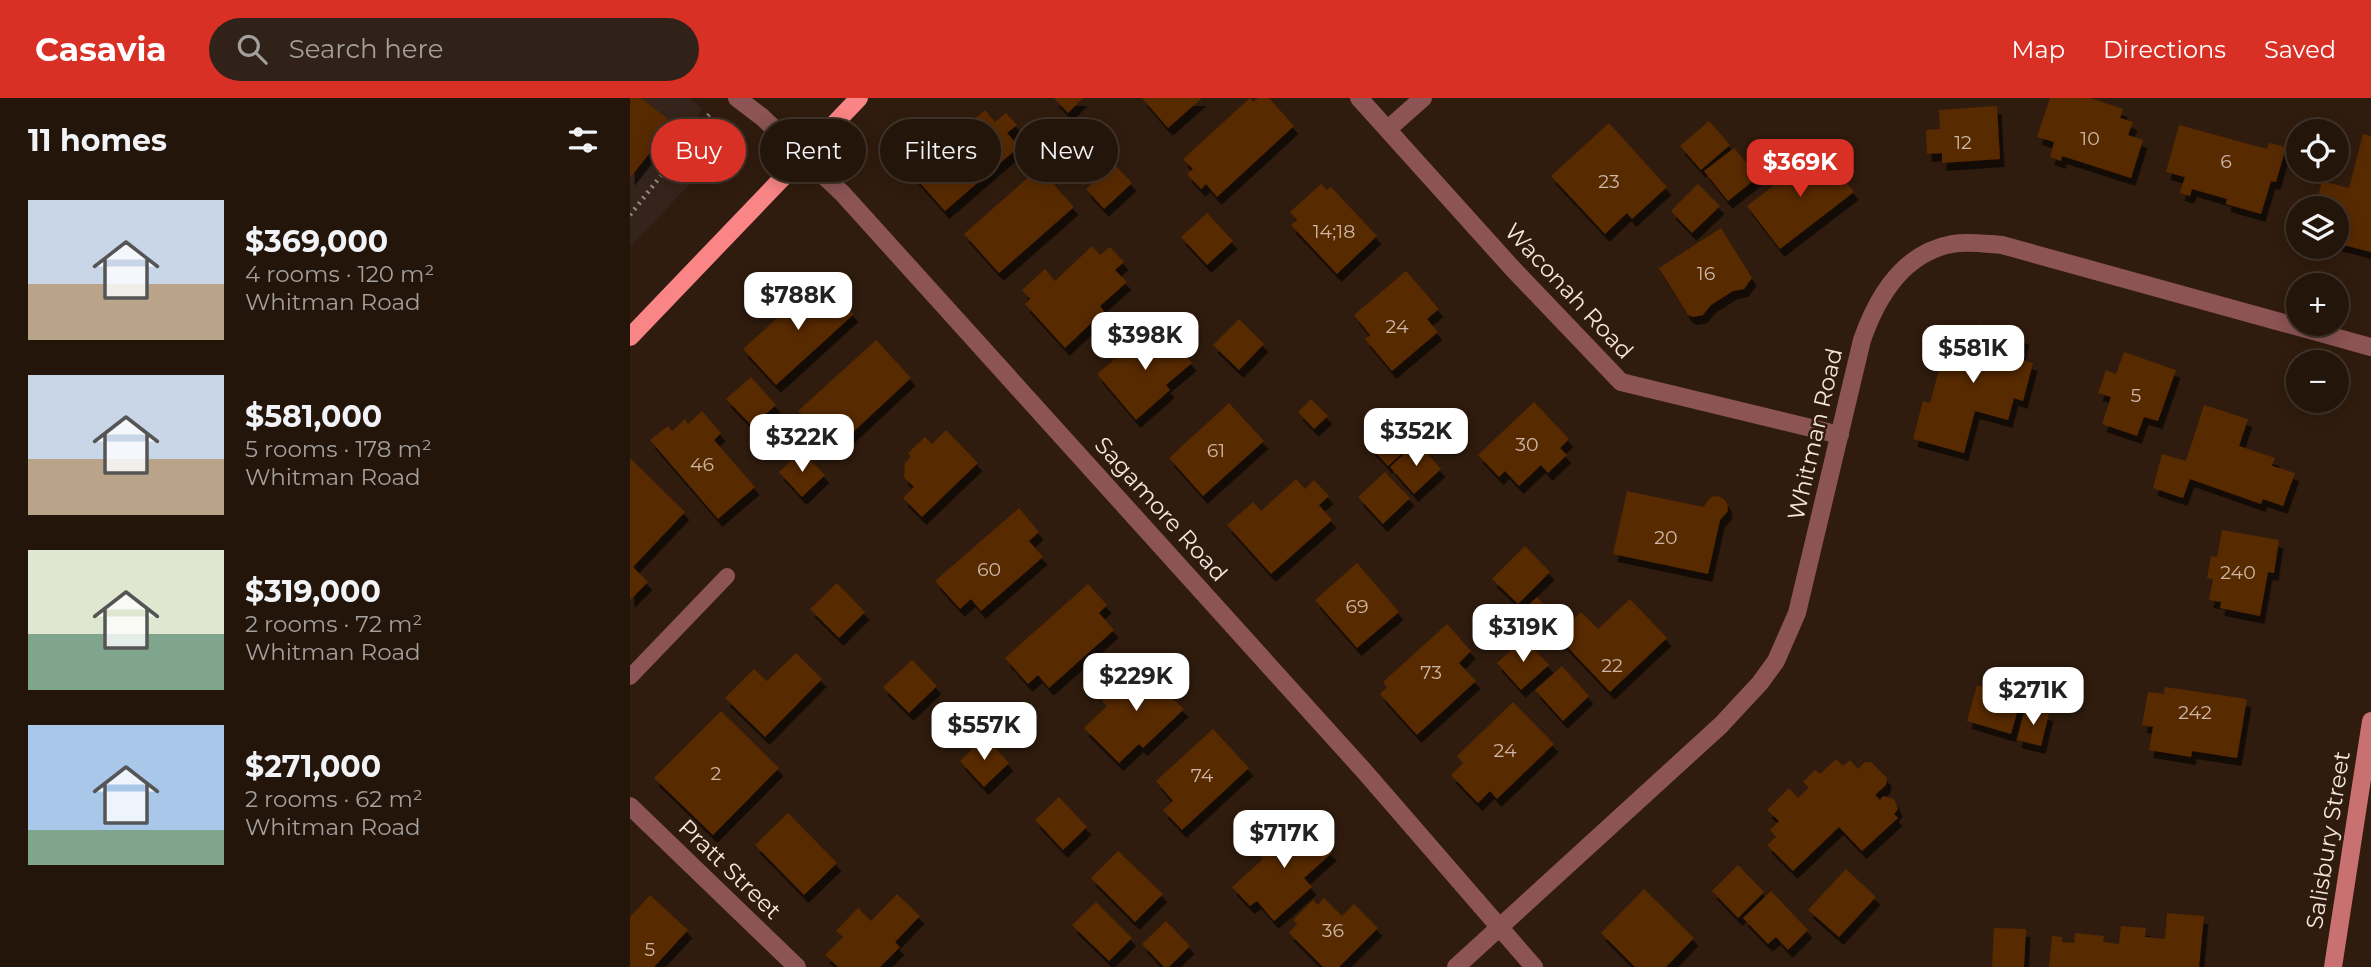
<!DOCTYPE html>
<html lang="en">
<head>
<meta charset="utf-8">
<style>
  :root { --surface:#24150a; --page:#302218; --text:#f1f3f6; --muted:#a39f9c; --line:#41342b; --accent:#d93025 }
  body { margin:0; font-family:Montserrat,sans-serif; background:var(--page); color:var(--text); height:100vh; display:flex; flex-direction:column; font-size:26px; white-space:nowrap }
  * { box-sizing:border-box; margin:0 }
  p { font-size:23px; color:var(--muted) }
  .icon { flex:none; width:38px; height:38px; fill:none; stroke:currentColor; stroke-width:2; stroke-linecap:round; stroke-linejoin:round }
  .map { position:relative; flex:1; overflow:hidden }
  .drawer { display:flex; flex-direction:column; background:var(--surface); width:630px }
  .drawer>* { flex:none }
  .banner { position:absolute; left:21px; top:21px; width:665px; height:63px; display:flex; gap:14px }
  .buttons { position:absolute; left:1656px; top:21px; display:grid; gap:14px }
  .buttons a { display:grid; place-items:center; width:63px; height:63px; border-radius:50%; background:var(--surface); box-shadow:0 4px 18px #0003,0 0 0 2px var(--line); font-size:35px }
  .price { position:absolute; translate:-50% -60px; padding:0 16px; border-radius:14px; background:#fff; color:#222; font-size:23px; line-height:46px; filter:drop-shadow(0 2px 4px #0008) }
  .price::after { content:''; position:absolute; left:50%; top:42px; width:21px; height:16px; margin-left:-10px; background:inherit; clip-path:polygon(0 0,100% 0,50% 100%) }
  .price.selected { background:var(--accent); color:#fff }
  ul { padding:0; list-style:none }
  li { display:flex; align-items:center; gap:21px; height:175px; padding:0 28px }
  li span { display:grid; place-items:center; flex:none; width:196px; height:140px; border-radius:0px; color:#555 }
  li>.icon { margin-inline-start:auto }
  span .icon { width:84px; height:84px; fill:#fffc; stroke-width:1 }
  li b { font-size:30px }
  h2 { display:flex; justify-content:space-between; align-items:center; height:84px; padding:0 28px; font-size:30px }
  .pill { padding:0 24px; border-radius:32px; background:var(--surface); box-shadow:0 4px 18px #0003,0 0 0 2px var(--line); font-size:24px; line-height:63px }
  .pill.selected { background:var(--accent); color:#fff }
  header { display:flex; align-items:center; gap:42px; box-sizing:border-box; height:98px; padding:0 35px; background:var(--accent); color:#fff }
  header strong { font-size:33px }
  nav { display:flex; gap:38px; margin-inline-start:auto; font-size:24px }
  .search { width:490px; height:63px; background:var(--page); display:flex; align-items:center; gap:18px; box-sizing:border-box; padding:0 24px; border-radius:38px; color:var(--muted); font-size:26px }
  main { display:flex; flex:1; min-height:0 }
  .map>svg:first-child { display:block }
  .commercial { fill:#35241b }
  .building { fill:#582900; filter:url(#shadow) }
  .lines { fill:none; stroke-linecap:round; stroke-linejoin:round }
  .path { stroke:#98877c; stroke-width:4.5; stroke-dasharray:2 5; stroke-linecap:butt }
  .lane { stroke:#8c5454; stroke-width:16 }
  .street { stroke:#8c5454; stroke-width:18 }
  .secondary { stroke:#c97071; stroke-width:18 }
  .primary { stroke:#f98586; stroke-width:18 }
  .labels { text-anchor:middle; stroke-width:5; stroke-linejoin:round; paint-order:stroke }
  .number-label { font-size:19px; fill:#cdb6a6 }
  .street-label { font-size:23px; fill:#f4e5dd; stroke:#301c0e }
</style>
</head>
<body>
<header>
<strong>Casavia</strong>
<div class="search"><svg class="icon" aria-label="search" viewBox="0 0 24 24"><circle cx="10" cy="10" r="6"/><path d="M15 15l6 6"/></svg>Search here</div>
<nav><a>Map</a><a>Directions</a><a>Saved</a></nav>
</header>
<main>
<section class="drawer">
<h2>11 homes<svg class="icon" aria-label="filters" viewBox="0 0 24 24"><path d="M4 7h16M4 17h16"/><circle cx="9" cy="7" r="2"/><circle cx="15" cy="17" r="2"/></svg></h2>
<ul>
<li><span style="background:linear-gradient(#c9d6e8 60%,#b9a48a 0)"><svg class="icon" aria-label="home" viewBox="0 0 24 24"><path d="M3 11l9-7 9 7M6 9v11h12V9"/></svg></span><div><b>$369,000</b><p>4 rooms · 120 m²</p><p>Whitman Road</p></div></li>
<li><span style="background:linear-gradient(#c9d6e8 60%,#b9a48a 0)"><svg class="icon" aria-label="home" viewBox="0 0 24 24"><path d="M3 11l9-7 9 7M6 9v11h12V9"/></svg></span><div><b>$581,000</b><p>5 rooms · 178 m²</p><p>Whitman Road</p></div></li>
<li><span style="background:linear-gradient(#dfe7d0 60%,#7fa58c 0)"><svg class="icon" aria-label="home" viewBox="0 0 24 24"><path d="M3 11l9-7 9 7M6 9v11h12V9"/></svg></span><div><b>$319,000</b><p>2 rooms · 72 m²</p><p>Whitman Road</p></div></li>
<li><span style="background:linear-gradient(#a9c7e8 75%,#7fa58c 0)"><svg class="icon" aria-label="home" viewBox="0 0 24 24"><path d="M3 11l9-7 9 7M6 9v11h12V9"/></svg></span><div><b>$271,000</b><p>2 rooms · 62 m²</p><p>Whitman Road</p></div></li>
</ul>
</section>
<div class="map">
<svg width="1741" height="869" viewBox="0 0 1741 869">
  <defs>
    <filter id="shadow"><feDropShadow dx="4.5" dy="8" stdDeviation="0" flood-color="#0009"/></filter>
  </defs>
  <rect width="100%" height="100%" fill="#301c0e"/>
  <path class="commercial" d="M0,0h59l14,11 -20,24 5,15 20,17 -78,82z"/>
  <path class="building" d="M0,0h11l32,25 -43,55z
    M424,0h29l-15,15z
    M512,0h60l-34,30z
    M620,0l3,4 5,-4h11l25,28 -77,71 -11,-13 -5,5 -14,-15 6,-5 -10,-10z
    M1420,0h40l33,11 -3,9 13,4 -5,13 15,5 -12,38 -69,-22 -1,5 -11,-4 4,-15 -17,-5z
    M1367,8l3,53 -58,4v-10l-15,1 -1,-24 14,-1 -1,-19z
    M355,12l10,12 11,-9 11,12 -10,8 12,14 -74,64 -33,-37 18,-16 -4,-4 18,-15 3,4z
    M1079,23l21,24 -29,25 -21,-24z
    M979,25l58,64 -35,32 -5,-6 -22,21 -54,-58z
    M1549,27l88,24 2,-6 17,4 -10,35 -5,-1 -10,33 -35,-10 1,-5 -35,-10 -2,7 -10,-3 5,-16 -19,-5z
    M1733,36l8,2v116l-35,-9v-9l7,-27 -26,-7 5,-19 27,7z
    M1104,50l24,29 -30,24 -24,-30z
    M1191,51l33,43 -74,57 -33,-43z
    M484,66l18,19 -28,26 -18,-20z
    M409,70l35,39 -75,66 -35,-39z
    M691,86l6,6 4,-3 46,49 -40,38 -46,-49 6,-5 -7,-8z
    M1068,86l22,22 -28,27 -21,-22z
    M577,115l26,28 -26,24 -26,-28z
    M1091,130l31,50 -8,11 -11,2 -22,14 -8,10 -10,2 -5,-2 -29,-47z
    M462,148l8,9 10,-8 14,15 -9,8 12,12 -27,24 4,5 -39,37 -40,-44 5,-5 -8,-9 23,-21 10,12z
    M776,173l33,38 -12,10 11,13 -46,39 -27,-32 5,-4 -16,-20z
    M191,180l33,36 -78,71 -33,-36z
    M609,221l25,25 -25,26 -26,-25z
    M1349,226l46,13 -6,22 14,4 -10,38 -9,-3 -6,22 -33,-9 -11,42 -51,-14 10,-38 7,2 16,-59 8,2 6,-20 17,4z
    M531,229l31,36 -26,22 4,5 -34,30 -39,-46 37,-31 3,4z
    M246,242l35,38 -77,72 -36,-39z
    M1494,254l52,18 -18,51 -14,-4 -7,19 -35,-12 9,-27 -13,-4 8,-23 10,4z
    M121,279l25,28 -24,21 -26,-27z
    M681,301l17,17 -14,13 -16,-17z
    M904,304l35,37 -9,9 7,7 -19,18 -7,-8 -22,21 -14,-15 -6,6 -21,-22z
    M599,305l35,38 -61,55 -34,-38z
    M1574,307l44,14 -9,27 36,12 -3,8 23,7 -12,33 -20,-7 -2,5 -71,-25 -7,19 -30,-10 9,-34 24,7z
    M72,313l19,22 -7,7 41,47 -37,32 -68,-79 18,-14 4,5 13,-12 3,5z
    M763,314l25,27 -30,27 -25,-27z
    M316,332l32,33 -56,54 -19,-19 11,-11 -10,-10 1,-14 6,-7 -3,-3 17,-16 7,7z
    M787,344l24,27 -27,25 -24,-27z
    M171,353l24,24 -23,22 -23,-25z
    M0,360l55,54 -52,55 15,15 -18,18z
    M755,374l25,26 -27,26 -25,-27z
    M666,381l9,10 9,-9 15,16 -10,9 13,15 -61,54 -44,-49 26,-23 8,9z
    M997,393l76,16 8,-10 7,-1 6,3 3,4 1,8 -8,9 -12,54 -95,-20z
    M389,410l20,24 -10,9 14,16 -62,54 -10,-12 -11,10 -25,-28z
    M1592,432l57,10 -5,33 -6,-1 -8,44 -40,-8 1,-6 -12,-2 4,-21 -6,-1 4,-22 6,1z
    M895,448l25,26 -32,32 -26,-25z
    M727,465l42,49 -42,36 -42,-48z
    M207,485l28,29 -26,26 -29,-29z
    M458,486l19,21 -8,8 15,17 -65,58 -11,-13 -10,9 -23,-26z
    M907,499l23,26 -18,16 -23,-25z
    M1000,501l37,39 -57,54 -53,-56 24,-24 17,17z
    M817,526l24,27 -12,12 17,18 -59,54 -37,-41 7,-7 -4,-5z
    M894,540l25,27 -28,25 -24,-27z
    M166,555l26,26 -57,58 -40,-39 29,-29 13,12z
    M282,562l25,26 -28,27 -26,-26z
    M525,563l24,24 -10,10 15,14 -41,39 -4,-4 -20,19 -35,-35 23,-22 -5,-5 17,-17 7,6z
    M932,568l27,30 -26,25 -28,-31z
    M1347,587l44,13 -10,36 -44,-13z
    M1535,589l82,12 -10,59 -45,-7 -1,6 -42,-7 4,-23 -11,-2 6,-33 16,2z
    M883,604l41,42 -57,55 -7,-8 -12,12 -27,-28 12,-12 -6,-7z
    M1395,610l24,5 -8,33 -24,-6z
    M91,613l58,57 -66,67 -59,-57z
    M583,631l36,39 -67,62 -19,-20 10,-9 -17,-20z
    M355,639l24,26 -25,24 -24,-26z
    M1206,661l7,7 7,-6 8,9 7,-7h6l16,16 -1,7 -11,10 5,5 3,-4 11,3 4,10 -4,5 4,4 -36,33 -23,-24 -46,44 -26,-26 9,-8 -6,-7 9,-9 -12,-11 22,-22 9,10 11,-11 -6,-5 12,-12 5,4z
    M429,699l28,30 -24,23 -28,-30z
    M158,715l49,50 -33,32 -49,-50z
    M669,718l33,37 -28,25 8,9 -38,34 -17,-20 -7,5 -18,-19 31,-28 -5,-5z
    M488,753l45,43 -28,28 -44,-44z
    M1108,767l26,27 -26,26 -26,-27z
    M1216,771l30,28 -37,40 -31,-27z
    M1014,791l50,49 -28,29h-31l-34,-34z
    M1141,793l37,39 -20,20 -12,-13 -8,7 -25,-26z
    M267,796l23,22 -25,26 5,5 -20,20h-42l-13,-12 18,-18 -7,-6 22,-23 13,13z
    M20,797l38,35 -34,37h-24v-50z
    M694,800l18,18 12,-12 24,24 -39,39h-16l-34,-34 8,-9 -4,-4 20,-20 5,5z
    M466,804l36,36 -23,23 -37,-36z
    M1537,815l37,3 -5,51h-150l3,-31 10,1v5l12,1 1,-10 29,3 -1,6 16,2 2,-18 25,2 -1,9 20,2z
    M536,823l24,25 -21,21h-5l-22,-23z
    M1364,830l32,1 -2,38h-32z"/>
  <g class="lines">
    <path class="path" d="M57,44l28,23
      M0,117l81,-103"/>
    <path class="lane" d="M0,579l97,-101"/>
    <path class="street" d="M107,0l25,19 81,77 522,578 169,195
      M729,0l154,171 108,113 219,53
      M758,31l35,-31
      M0,708l167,161
      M826,869l265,-242 39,-42 16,-22 21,-48 65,-273c15,-43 41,-87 90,-96 16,-3 34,0 50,1l369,102"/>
    <path class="secondary" d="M1703,869l38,-246"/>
    <path class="primary" d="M0,239l229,-239"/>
  </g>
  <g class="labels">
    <g class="number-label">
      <text x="1460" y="47">10</text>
      <text x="1333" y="51">12</text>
      <text x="1596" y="70">6</text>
      <text x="979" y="90">23</text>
      <text x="704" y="140">14;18</text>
      <text x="1076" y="182">16</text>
      <text x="767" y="235">24</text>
      <text x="1506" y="304">5</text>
      <text x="897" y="353">30</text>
      <text x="586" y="359">61</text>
      <text x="72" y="373">46</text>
      <text x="1036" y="446">20</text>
      <text x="359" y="478">60</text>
      <text x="1608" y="481">240</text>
      <text x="727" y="515">69</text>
      <text x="982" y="574">22</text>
      <text x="801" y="581">73</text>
      <text x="1565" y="621">242</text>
      <text x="875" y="659">24</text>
      <text x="86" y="682">2</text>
      <text x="572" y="684">74</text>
      <text x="703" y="839">36</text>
      <text x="20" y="858">5</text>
    </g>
    <g class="street-label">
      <text transform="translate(939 193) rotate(47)" y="8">Waconah Road</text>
      <text transform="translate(1185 336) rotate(-77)" y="8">Whitman Road</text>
      <text transform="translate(531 411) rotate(48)" y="8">Sagamore Road</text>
      <text transform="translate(1698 742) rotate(-81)" y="8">Salisbury Street</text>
      <text transform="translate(100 771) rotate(44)" y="8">Pratt Street</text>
    </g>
  </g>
</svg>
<div class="buttons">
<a><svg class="icon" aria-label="locate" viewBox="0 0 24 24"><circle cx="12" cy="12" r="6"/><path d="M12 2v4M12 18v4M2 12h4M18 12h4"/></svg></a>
<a><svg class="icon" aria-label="layers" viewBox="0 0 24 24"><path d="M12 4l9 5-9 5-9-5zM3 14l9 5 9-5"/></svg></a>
<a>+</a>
<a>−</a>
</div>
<b class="price selected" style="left:1170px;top:101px">$369K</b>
<b class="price" style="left:168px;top:234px">$788K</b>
<b class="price" style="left:515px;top:274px">$398K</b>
<b class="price" style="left:1343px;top:287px">$581K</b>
<b class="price" style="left:786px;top:370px">$352K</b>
<b class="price" style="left:172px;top:376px">$322K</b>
<b class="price" style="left:893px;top:566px">$319K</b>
<b class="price" style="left:506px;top:615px">$229K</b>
<b class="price" style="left:1403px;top:629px">$271K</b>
<b class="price" style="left:354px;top:664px">$557K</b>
<b class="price" style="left:654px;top:772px">$717K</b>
<div class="banner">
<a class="pill selected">Buy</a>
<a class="pill">Rent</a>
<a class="pill">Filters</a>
<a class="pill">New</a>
</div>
</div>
</main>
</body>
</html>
